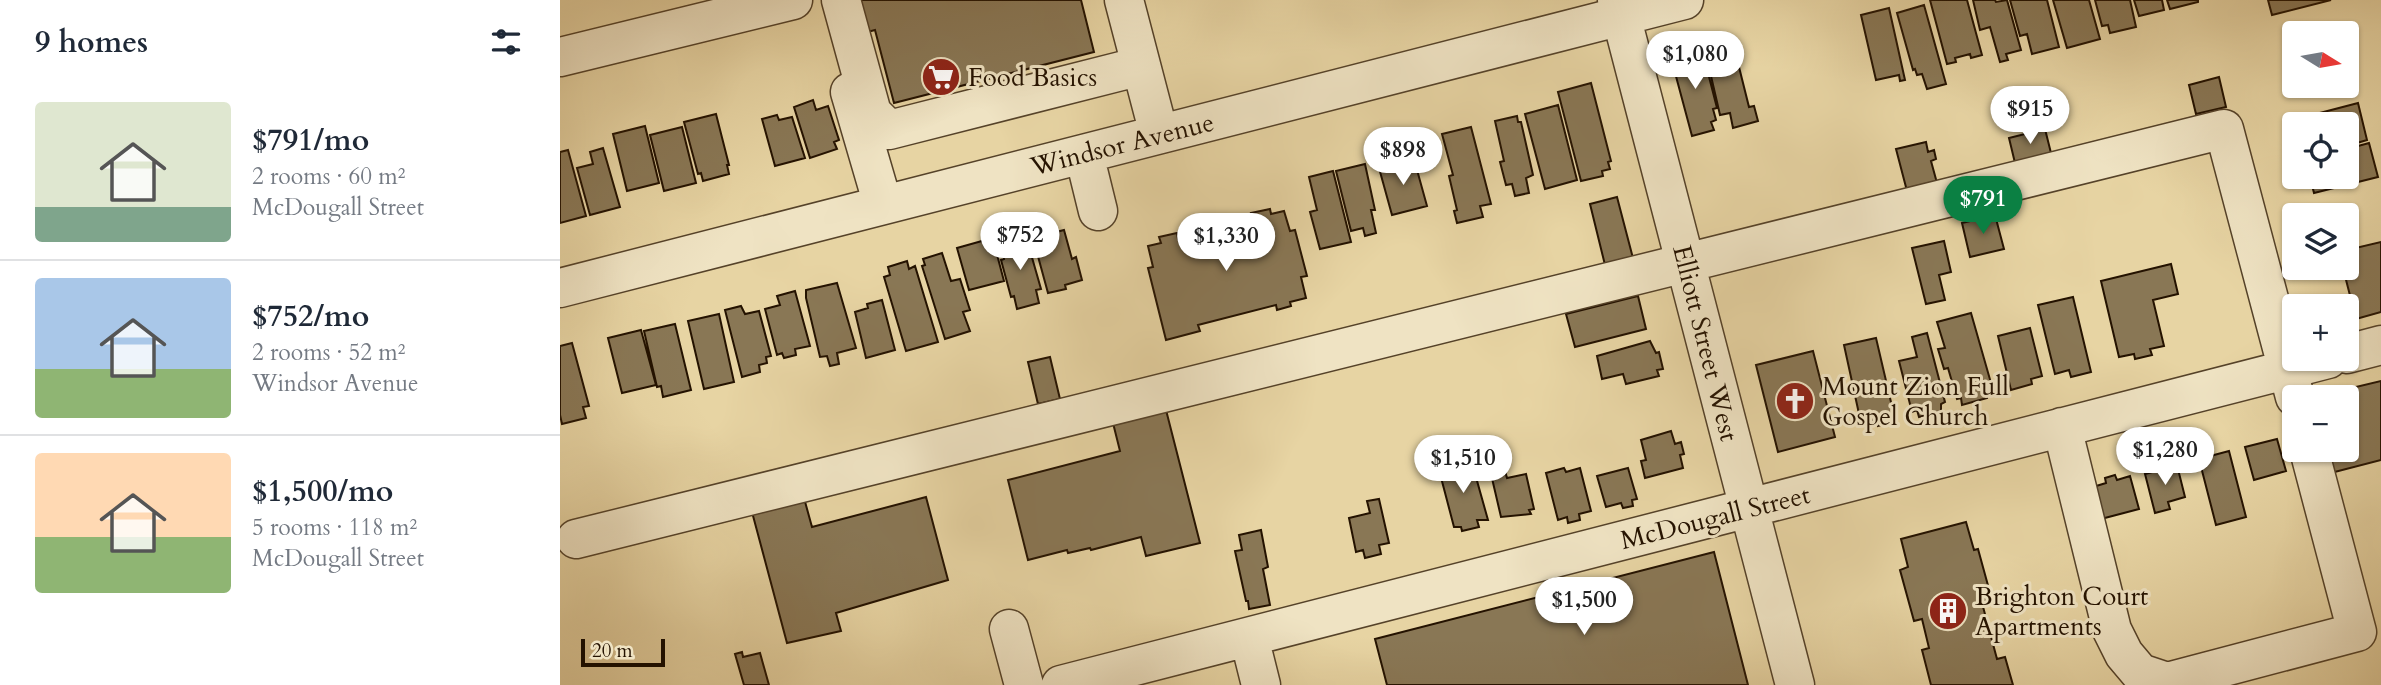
<!DOCTYPE html>
<html lang="en">
<head>
<meta charset="utf-8">
<style>
  :root { --surface:#fff; --page:#f6f6f7; --text:#1f2937; --muted:#747a83; --line:#e0e1e3; --accent:#0b8043 }
  body { margin:0; font-family:Cardo,serif; background:var(--page); color:var(--text); height:100vh; display:flex; flex-direction:column; font-size:26px; white-space:nowrap }
  * { box-sizing:border-box; margin:0 }
  p { font-size:23px; color:var(--muted) }
  .icon { flex:none; width:38px; height:38px; fill:none; stroke:currentColor; stroke-width:2; stroke-linecap:round; stroke-linejoin:round }
  .map { position:relative; flex:1; overflow:hidden }
  .sheet { display:flex; flex-direction:column; background:var(--surface); width:560px }
  .sheet>* { flex:none }
  .needle { width:46px; rotate:101deg }
  .fabs { position:absolute; left:1722px; top:21px; display:grid; gap:14px }
  .fabs a { display:grid; place-items:center; width:77px; height:77px; border-radius:7px; background:var(--surface); box-shadow:0 2px 5px #0004; font-size:35px }
  .scale { position:absolute; left:21px; bottom:18px; width:84px; box-sizing:border-box; padding-left:7px; border:4px solid #241200; border-top:0; font-size:19px; line-height:24px; white-space:nowrap; color:#241200; -webkit-text-stroke:5px #efe3c3; paint-order:stroke }
  .price { position:absolute; translate:-50% -60px; padding:0 16px; border-radius:24px; background:#fff; color:#222; font-size:23px; line-height:46px; filter:drop-shadow(0 2px 4px #0008) }
  .price::after { content:''; position:absolute; left:50%; top:42px; width:21px; height:16px; margin-left:-10px; background:inherit; clip-path:polygon(0 0,100% 0,50% 100%) }
  .price.on { background:var(--accent); color:#fff }
  ul { padding:0; list-style:none }
  li { display:flex; align-items:center; gap:21px; height:175px; padding:0 35px }
  li+li { border-top:2px solid var(--line) }
  li span { display:grid; place-items:center; flex:none; width:196px; height:140px; border-radius:7px; color:#555 }
  li>.icon { margin-inline-start:auto }
  span .icon { width:84px; height:84px; fill:#fffc; stroke-width:1 }
  li b { font-size:30px }
  h2 { display:flex; justify-content:space-between; align-items:center; height:84px; padding:0 35px; font-size:30px }
  main { display:flex; flex:1; min-height:0 }
  .map>svg:first-child { display:block }
  .building { fill:#897755; stroke:#241200; stroke-width:2 }
  .lines { fill:none; stroke-linecap:round; stroke-linejoin:round }
  .minor-casing { stroke:#554229; stroke-width:41 }
  .minor { stroke:#efe3c3; stroke-width:38 }
  .labels { text-anchor:middle; stroke-width:6; stroke-linejoin:round; paint-order:stroke }
  .poi-label { font-size:26px; fill:#241200; stroke:#efe3c3; text-anchor:start }
  .street-label { font-size:26px; fill:#241200; stroke:#efe3c3 }
</style>
</head>
<body>
<main>
<section class="sheet">
<h2>9 homes<svg class="icon" aria-label="filters" viewBox="0 0 24 24"><path d="M4 7h16M4 17h16"/><circle cx="9" cy="7" r="2"/><circle cx="15" cy="17" r="2"/></svg></h2>
<ul>
<li><span style="background:linear-gradient(#dfe7d0 75%,#7fa58c 0)"><svg class="icon" aria-label="home" viewBox="0 0 24 24"><path d="M3 11l9-7 9 7M6 9v11h12V9"/></svg></span><div><b>$791/mo</b><p>2 rooms · 60 m²</p><p>McDougall Street</p></div></li>
<li><span style="background:linear-gradient(#a9c7e8 65%,#8fb573 0)"><svg class="icon" aria-label="home" viewBox="0 0 24 24"><path d="M3 11l9-7 9 7M6 9v11h12V9"/></svg></span><div><b>$752/mo</b><p>2 rooms · 52 m²</p><p>Windsor Avenue</p></div></li>
<li><span style="background:linear-gradient(#ffd9b3 60%,#8fb573 0)"><svg class="icon" aria-label="home" viewBox="0 0 24 24"><path d="M3 11l9-7 9 7M6 9v11h12V9"/></svg></span><div><b>$1,500/mo</b><p>5 rooms · 118 m²</p><p>McDougall Street</p></div></li>
</ul>
</section>
<div class="map">
<svg width="1821" height="685" viewBox="0 0 1821 685">
  <rect width="100%" height="100%" fill="#e7d4a3"/>
  <filter id="stains"><feTurbulence type="fractalNoise" baseFrequency=".00286" numOctaves="4"/><feColorMatrix values="0 0 0 0 .2 0 0 0 0 .09 0 0 0 0 .02 0 0 0 .5 -.17"/></filter>
  <radialGradient id="worn" r=".72"><stop offset=".6" stop-color="#630" stop-opacity="0"/><stop offset="1" stop-color="#630" stop-opacity=".3"/></radialGradient>
  <path class="building" d="M302,0h219l13,52 -200,51 -19,-73 -19,5 -1,-33z
    M1370,0h37l15,55 -11,3 -1,-4 -15,4 1,4 -9,2z
    M1413,0h22l1,2 11,-2 14,50 -15,4 2,6 -8,2 -10,-35 -10,3z
    M1450,0h37l12,47 -27,7 -5,-20 -7,2z
    M1493,0h36l11,39 -33,9z
    M1535,0h35l6,27 -26,6 -2,-8 -6,1z
    M1574,0h28l2,10 -25,6z
    M1607,0h31v2l-28,7z
    M1708,0h63l-59,15z
    M1364,5l22,79 -19,5 -5,-15 -5,1 -2,-6 -2,1 -16,-57z
    M1329,8l16,72 -5,1 -1,-6 -23,5 -15,-65z
    M1136,47l6,24 5,-2 10,39 -4,1 3,11 -5,2 3,8 -22,6 -22,-82z
    M1176,55l13,52 5,-1 4,15 -25,7 -3,-15 -10,2 -9,-39 3,-1 -4,-14z
    M1734,57l2,29 -5,1 -6,-29z
    M1659,77l7,30 -30,7 -7,-29z
    M1031,83l20,78 -3,1 2,7 -8,2 1,5 -22,5 -23,-89z
    M1751,86h33l-31,6z
    M253,100l3,10 12,-4 11,34 -5,2 3,7 -27,9 -16,-51z
    M1798,103l9,37 -20,6v-22h-49l15,-4 -1,-5z
    M998,105l19,75 -32,9 -20,-75z
    M156,114l13,51h-2l2,9 -26,7 -2,-8 -3,1 -14,-52z
    M217,115l2,5 13,-3 13,41 -30,8 -13,-47z
    M957,116l1,6h3l12,53 -7,3 3,15 -14,3 -3,-12 -6,1 -6,-23 4,-1 -9,-40z
    M85,126l14,57 -32,8 -14,-57z
    M122,127l14,56 -32,8 -14,-56z
    M911,127l20,77 -11,2 3,11 -26,6 -3,-12 3,-1 -8,-34 4,-1 -11,-41z
    M1485,129l6,24 -36,10 -6,-25z
    M1366,142l2,10 6,-2 2,9 -5,2 6,22 -30,8 -11,-42z
    M1809,143l9,34 -64,16 -4,-16h37v-28z
    M43,148l17,59 -30,8 -13,-47 16,-4 -3,-12z
    M8,150l18,66 -26,7v-71z
    M854,159l13,47 -35,9 -13,-47z
    M805,164l10,46h-4l5,23 -11,3 -2,-8 -12,3 -15,-60z
    M773,171l18,71 -31,7 -10,-37 7,-2 -8,-33z
    M1057,197l17,65 -29,3 -15,-61z
    M710,209l1,5 13,-3 6,20 5,-1 12,46 -6,1 5,21 -16,4 1,4 -14,4 -1,-5 -78,20 2,6 -34,9 -18,-72 5,-1 -5,-21 13,-3 -2,-6 18,-4 1,6 75,-20 -2,-6z
    M1435,215l9,34 -34,8 -8,-34z
    M504,230l8,29 4,-2 6,23 -17,5 1,4 -18,4 -15,-55z
    M460,235l5,20 6,-1 10,35 -5,1 3,13 -22,6 -3,-13 -3,1 -10,-37 3,-1 -5,-19z
    M429,239l2,10 4,-2 9,34 -35,9 -12,-42z
    M1384,241l7,31 -12,3 6,25 -19,4 -14,-56z
    M1821,242v70l-25,7 -13,-51h4v-18z
    M382,253l9,28 9,-2 10,31 -7,2 7,19 -25,8 -23,-73 3,-1 -2,-6z
    M347,261l2,8 6,-3 23,76 -32,9 -22,-74 6,-2 -2,-8z
    M1611,264l7,30 -25,6 11,46 -14,3 2,6 -17,4 -1,-5 -15,3 -18,-76z
    M277,283l19,65 -19,5 2,11 -9,2 -3,-10 -7,1 -14,-59v-8z
    M235,291l15,55 -15,3 1,6 -12,3 -2,-5 -5,2 -12,-46 15,-4 -3,-9z
    M1078,296l8,33 -71,18 -9,-33z
    M1513,297l18,75 -20,5 -2,-7 -14,4 -17,-69z
    M322,300l13,50 -29,8 -11,-46 13,-4 -1,-4z
    M181,306l4,8 14,-3 12,45 -5,1 1,6 -8,2 1,7 -18,5 -17,-67z
    M1411,313l22,77 -7,2 1,6 -25,7 -1,-7 -4,1 -9,-31 -4,1 -6,-20 7,-1 -8,-26z
    M159,314l15,68 -30,7 -16,-68z
    M115,324l16,66 -28,7 -2,-11 -4,1 -13,-56z
    M1470,328l12,48 -11,3 1,5 -21,6 -13,-54z
    M81,330l15,55 -34,8 -14,-55z
    M1367,333l18,69 -4,2v7l-22,6 -2,-7 -5,2 -13,-51 18,-4 -5,-20z
    M1316,338l18,77 -6,1 1,7 -11,3 -1,-7 -16,4 -17,-78z
    M1090,341l6,12 3,-1 4,17 -6,1 2,6 -33,8 -3,-10 -21,5 -5,-23z
    M12,343l17,63 -6,1 3,11 -24,6 -2,-9v-69z
    M1253,351l22,86 -57,15 -22,-87z
    M490,357l10,42 -22,5 -10,-42z
    M1821,381v79l-58,15 -6,-25h30v-53h-33z
    M606,410l34,133 -54,13 -5,-19 -50,13 -1,-2 -22,5 -1,-3 -39,10 -20,-80 112,-29 -7,-28z
    M1111,431l4,13 6,-2 3,12 -4,1 3,13 -38,10 -4,-17 5,-1 -5,-20z
    M1717,439l9,32 -32,9 -9,-33z
    M1669,451l17,66 -30,8 -17,-66z
    M896,461l1,5 15,-3 16,57h-11l2,7 -17,4 -1,-4h-7l-16,-61z
    M1611,462l1,5 5,-2 8,32 -17,5 2,7 -15,4 -10,-39 15,-4 -1,-5z
    M1004,468l2,4 14,-4 11,43 -12,3 1,6 -12,3 -1,-6 -9,3 -12,-47z
    M1068,468l9,31 -5,1 1,6 -10,2 -2,-5 -15,4 -9,-31z
    M945,471l2,7 19,-4 8,35 -5,1 2,4 -30,3 -10,-43z
    M1555,475l2,5 13,-4 9,33 -38,10 -8,-32 13,-4 -1,-5z
    M366,497l22,83 -112,33 5,18 -54,12 -35,-131 52,-14 8,29z
    M819,499l10,44 -10,2 2,9 -16,4 -2,-8 -7,2 -7,-34 21,-5 -3,-12z
    M1406,522l8,28 4,-1 14,51 -10,3 15,56 8,-2 8,28h-82l-9,-35 7,-2 -7,-29 -8,2 -14,-51 8,-3 -7,-28z
    M701,530l7,37 -5,2 7,36 -21,4 -1,-8h-2l-11,-50 7,-1 -3,-15z
    M1154,552l34,133h-361l-12,-46z
    M182,652l1,5 17,-4 9,32h-25l-9,-31z"/>
  <g class="lines">
    <g class="minor-casing">
      <path id="minor" d="M281,0l31,113 17,17 252,-64
        M564,0l35,134
        M1057,0l178,685
        M0,57l233,-57
        M290,92l33,113
        M524,154l14,57
        M0,288l1124,-288
        M1787,354l34,-9
        M1502,427l50,203 12,24 16,19 27,9 190,-50 -48,-182
        M16,539l1648,-410 71,268
        M449,629l15,56
        M689,637l12,48
        M501,685l1267,-326"/>
    </g>
    <use href="#minor" class="minor"/>
  </g>
  <defs>
    <g id="supermarket-disc" transform="scale(2.0125)"><circle r="9.5" fill="#8f2418" stroke="#efe3c3"/><path d="M-6-5.5h2.5l.6 2H6L4.5 2H-2.5L-4.4-4H-6ZM-1.5 3.2a1.3 1.3 0 1 0 .1 0ZM3 3.2a1.3 1.3 0 1 0 .1 0Z" fill="#fff"/></g>
    <g id="church-disc" transform="scale(2.0125)"><circle r="9.5" fill="#8f2418" stroke="#efe3c3"/><path d="M-1.2-6h2.4v3.5h3.3v2.4h-3.3V6h-2.4V-.1h-3.3v-2.4h3.3Z" fill="#fff"/></g>
    <g id="building-disc" transform="scale(2.0125)"><circle r="9.5" fill="#8f2418" stroke="#efe3c3"/><path d="M-4-6H4V6H1V3H-1V6H-4ZM-2.5-4.3h1.7v1.8h-1.7ZM.8-4.3h1.7v1.8H.8ZM-2.5-1h1.7V.8h-1.7ZM.8-1h1.7V.8H.8Z" fill="#fff"/></g>
  </defs>
  <g fill-rule="evenodd">
    <use href="#supermarket-disc" x="381" y="77"/>
    <use href="#church-disc" x="1235" y="401"/>
    <use href="#building-disc" x="1388" y="611"/>
  </g>
  <g class="labels">
    <g class="poi-label">
      <text x="408" y="86">Food Basics</text>
      <text x="1262" y="395">Mount Zion Full<tspan x="1262" dy="30">Gospel Church</tspan></text>
      <text x="1415" y="605">Brighton Court<tspan x="1415" dy="30">Apartments</tspan></text>
    </g>
    <g class="street-label">
      <text transform="translate(562 144) rotate(-14)" y="9">Windsor Avenue</text>
      <text transform="translate(1146 343) rotate(76)" y="9">Elliott Street West</text>
      <text transform="translate(1155 517) rotate(-14)" y="9">McDougall Street</text>
    </g>
  </g>
  <rect width="100%" height="100%" filter="url(#stains)"/>
  <rect width="100%" height="100%" fill="url(#worn)"/>
</svg>
<div class="fabs">
<a><svg class="needle" viewBox="-14 -14 28 28"><path d="M0-13l5 13h-10z" fill="#e53935"/><path d="M0 13l5-13h-10z" fill="#747a83"/></svg></a>
<a><svg class="icon" aria-label="locate" viewBox="0 0 24 24"><circle cx="12" cy="12" r="6"/><path d="M12 2v4M12 18v4M2 12h4M18 12h4"/></svg></a>
<a><svg class="icon" aria-label="layers" viewBox="0 0 24 24"><path d="M12 4l9 5-9 5-9-5zM3 14l9 5 9-5"/></svg></a>
<a>+</a>
<a>−</a>
</div>
<div class="scale">20 m</div>
<b class="price" style="left:1135px;top:91px">$1,080</b>
<b class="price" style="left:1470px;top:146px">$915</b>
<b class="price" style="left:843px;top:187px">$898</b>
<b class="price on" style="left:1423px;top:236px">$791</b>
<b class="price" style="left:460px;top:272px">$752</b>
<b class="price" style="left:666px;top:273px">$1,330</b>
<b class="price" style="left:1605px;top:487px">$1,280</b>
<b class="price" style="left:903px;top:495px">$1,510</b>
<b class="price" style="left:1024px;top:637px">$1,500</b>
</div>
</main>
</body>
</html>
